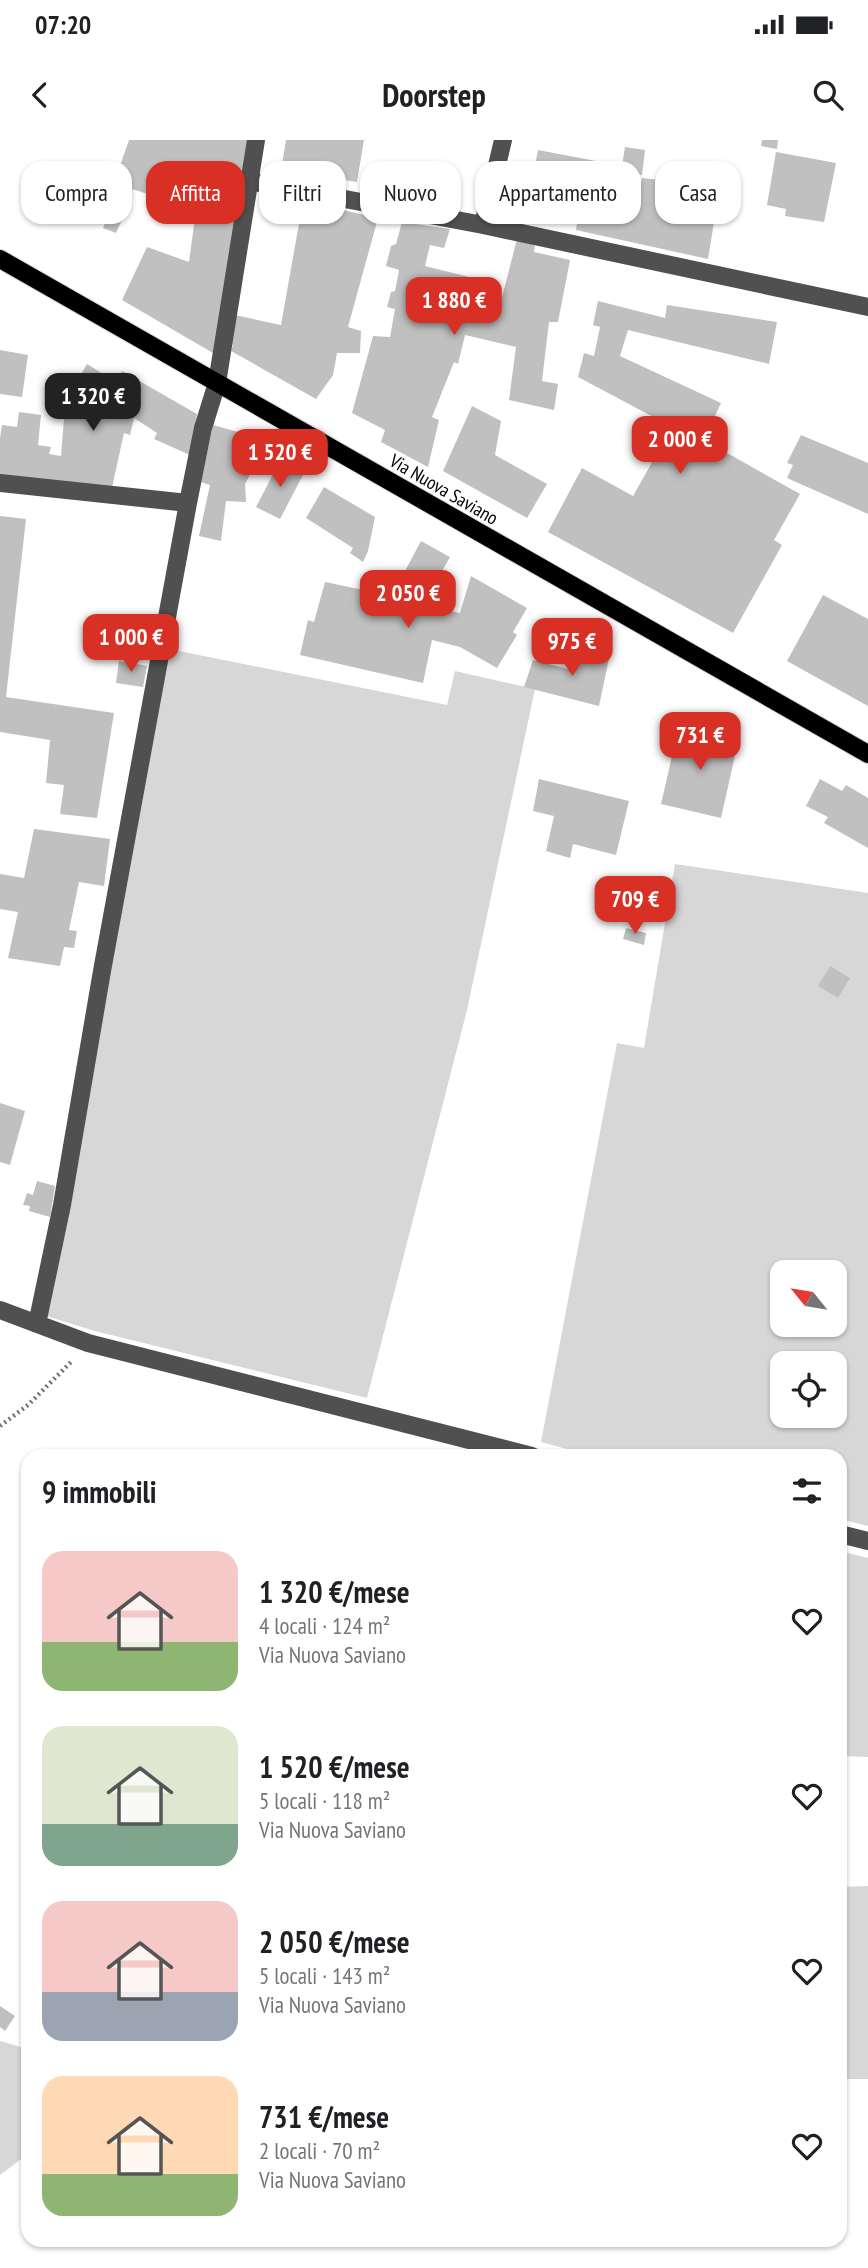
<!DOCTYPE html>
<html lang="it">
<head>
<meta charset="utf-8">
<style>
  :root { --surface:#fff; --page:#f6f6f6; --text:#202124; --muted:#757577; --accent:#d93025 }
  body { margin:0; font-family:"PT Sans Narrow",sans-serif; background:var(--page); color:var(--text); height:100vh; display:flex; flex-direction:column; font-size:26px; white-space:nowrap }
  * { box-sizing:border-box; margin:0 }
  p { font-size:23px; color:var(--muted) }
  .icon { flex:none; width:38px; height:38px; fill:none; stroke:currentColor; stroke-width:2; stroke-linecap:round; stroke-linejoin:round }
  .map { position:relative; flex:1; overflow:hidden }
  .drawer { position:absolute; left:21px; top:1309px; width:826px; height:798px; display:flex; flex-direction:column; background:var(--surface); border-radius:21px; box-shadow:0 2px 5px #0004 }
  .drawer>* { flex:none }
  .top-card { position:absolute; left:21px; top:21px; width:826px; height:63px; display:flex; gap:14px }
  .needle { width:46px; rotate:300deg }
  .fabs { position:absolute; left:770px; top:1120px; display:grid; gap:14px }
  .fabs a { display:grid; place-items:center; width:77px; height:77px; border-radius:14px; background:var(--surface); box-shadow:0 2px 5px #0004; font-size:35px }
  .price { position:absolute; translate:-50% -60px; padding:0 16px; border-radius:14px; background:var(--accent); color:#fff; font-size:23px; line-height:46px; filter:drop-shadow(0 2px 4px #0008) }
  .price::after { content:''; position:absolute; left:50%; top:42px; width:21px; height:16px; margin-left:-10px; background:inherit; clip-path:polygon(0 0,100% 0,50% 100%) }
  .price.active { background:#222; color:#fff }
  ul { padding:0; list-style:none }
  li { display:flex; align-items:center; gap:21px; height:175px; padding:0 21px }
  li span { display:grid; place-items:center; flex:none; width:196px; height:140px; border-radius:21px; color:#555 }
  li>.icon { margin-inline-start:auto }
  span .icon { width:84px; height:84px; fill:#fffc; stroke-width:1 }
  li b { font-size:30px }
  h2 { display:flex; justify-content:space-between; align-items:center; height:84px; padding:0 21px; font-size:30px }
  .tag { padding:0 24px; border-radius:21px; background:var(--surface); box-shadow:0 2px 5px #0004; font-size:24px; line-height:63px }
  .tag.active { background:var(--accent); color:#fff }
  .status { display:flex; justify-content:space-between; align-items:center; height:49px; padding:0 35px; background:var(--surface); direction:ltr }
  .status svg { height:19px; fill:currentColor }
  header { display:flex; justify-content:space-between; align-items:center; height:91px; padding:0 21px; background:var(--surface); font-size:32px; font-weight:600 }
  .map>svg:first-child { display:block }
  .green { fill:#d7d7d7; fill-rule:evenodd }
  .building { fill:#c0c0c0 }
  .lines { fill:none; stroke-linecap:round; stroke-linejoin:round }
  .major-casing { stroke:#dbdbdb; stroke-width:20 }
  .path { stroke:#727272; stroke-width:4.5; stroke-dasharray:2 3.5; stroke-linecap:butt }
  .minor { stroke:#505050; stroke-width:18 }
  .major { stroke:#000; stroke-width:18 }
  .labels { text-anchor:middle; stroke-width:6; stroke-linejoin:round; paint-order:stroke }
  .street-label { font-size:19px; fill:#000; stroke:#fff }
</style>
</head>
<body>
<div class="status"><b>07:20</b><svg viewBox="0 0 49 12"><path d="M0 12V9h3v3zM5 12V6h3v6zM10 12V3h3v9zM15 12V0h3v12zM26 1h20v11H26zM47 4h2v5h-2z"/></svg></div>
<header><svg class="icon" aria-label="back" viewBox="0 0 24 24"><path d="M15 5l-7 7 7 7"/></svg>Doorstep<svg class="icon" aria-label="search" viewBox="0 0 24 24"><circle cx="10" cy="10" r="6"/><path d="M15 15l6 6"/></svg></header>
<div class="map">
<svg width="868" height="2128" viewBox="0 0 868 2128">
  <rect width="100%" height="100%" fill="#fff"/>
  <path class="green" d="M169,509l278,56 8,-34 80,18 -68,321 -100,388 -272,-67 -49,-15z
    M675,724l193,29v633l-28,-7v-63h-247l-52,-14 76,-399 27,5zM782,1132h53v53h-53zM782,1223h53v53h-53z
    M840,1411l28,7v199l-28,-1z
    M868,1746v193h-28v-192z
    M0,1901l28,8v105l-28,21z"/>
  <path class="building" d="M129,0h125l-41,213 -91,-53 25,-53 42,15 7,-52 -82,-27z
    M286,0h78l-7,42 -76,-12z
    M762,0h16l-1,9 -16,-3z
    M625,7l20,3 -3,25 -21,-3z
    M538,10l58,11 -5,18 49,10 2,-11 47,5 1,9 28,6 -10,61 -132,-29 1,-8 -51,-11z
    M776,12l60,11 -12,59 -39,-6 1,-7 -19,-4z
    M303,61l75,17 -30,109 13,4 -1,22h-23l-4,22 -17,24 -85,-48 2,-6 -3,-3 5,-27 46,10z
    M105,62l21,9 -10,22 -13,-5 5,-12 -8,-3z
    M402,82l48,7 -6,19 -14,-3 -5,21 48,12 1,29 25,2 18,-70 18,4 -1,9 36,8 -12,62h-9l-7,59 16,3 -4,26 -45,-10 7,-53 -51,-12 -7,29 -4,-2 -22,55 7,3 -11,47 -47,-25 4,-12 -33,-17 21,-77 17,1 5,-28 -8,-2 4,-15 4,-1 4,-21 -13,-4 5,-20 5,-2z
    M598,161l67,17 2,-13 110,17 -8,42 -141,-34 -8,26 101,47 -17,37 96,54 -26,46 8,5 -49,88 -185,-101 34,-64 51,28 39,-69 -94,-50 6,-24 10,3 6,-29 -7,-2z
    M0,210l28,5 -6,42 -22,-3z
    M87,224l29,18 6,-11 75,43 -7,41 -36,-16 3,-6 -23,-15 -4,17 -6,-2 -13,59 -111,-12v-42l2,-13 15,2 2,-15 22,3 -3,30 13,2 -2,7 12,2 3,-37 6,-13 -6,-3z
    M472,266l29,15 -6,34 52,29 -20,34 -84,-47z
    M213,285l25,7 25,19 -18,33 1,18 -20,-1 -5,40 -22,-5 11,-51 -9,-3z
    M801,295l67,28v51l-81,-36 6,-13 -6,-2z
    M281,319l23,14 -24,46 -24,-12z
    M324,347l51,30 -7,34 -5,11 -13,-9 3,-5 -47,-30z
    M0,376l26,3 -20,178 108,16 -17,105 -37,-4 4,-29 -18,-2 4,-43 -50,-8z
    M421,401l29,16 -17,30 -28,-16z
    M471,436l56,32 -14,24 4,3 -20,33 -37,-21 -28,-7 -9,43 -123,-28 8,-35 6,2 11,-40 53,11 -4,17 32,6 3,-13 51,10z
    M823,455l45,24v87l-81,-45z
    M585,507l25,7 -11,52 -75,-19 9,-27 35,9 9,-4z
    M119,521l28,5 -4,21 -27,-4z
    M679,586l60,12 -18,80 -60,-14z
    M539,639l90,22 -13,54 -43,-11 -3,14 -24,-7 8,-35 -21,-5z
    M820,639l22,12 4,-6 22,13v50l-44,-25 4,-6 -22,-11z
    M34,689l76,10 -6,47 -25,-4 -10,48 8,1 -3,17 -10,-1 -4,19 -52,-8 10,-46 -18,-3v-35l24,4z
    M626,788l20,5 -2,12 -21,-6z
    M830,826l20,12 -12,20 -20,-12z
    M0,963l25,8 -15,54 -10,-3z
    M37,1041l18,5 -5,31 -21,-6 1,-5 -7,-1 4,-12 6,2z
    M0,1866l15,10 -10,15 -5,-4z"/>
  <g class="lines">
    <g class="major-casing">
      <path id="major" d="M0,119l868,495"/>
    </g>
    <path class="path" d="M0,1286l28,-21 44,-44"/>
    <path class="minor" d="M249,41l234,44 385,82
      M483,85l20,-85
      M0,343l188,20
      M0,1170l88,33 444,113
      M37,1184l25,-119 40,-234 86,-468 15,-75 14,-45 39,-243
      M840,1394l28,7"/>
    <use href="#major" class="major"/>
  </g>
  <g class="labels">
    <g class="street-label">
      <text transform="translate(444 349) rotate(30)" y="7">Via Nuova Saviano</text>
    </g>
  </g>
</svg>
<div class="fabs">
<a><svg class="needle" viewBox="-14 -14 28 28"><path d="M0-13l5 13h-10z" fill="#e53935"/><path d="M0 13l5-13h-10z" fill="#757577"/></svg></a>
<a><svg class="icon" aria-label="locate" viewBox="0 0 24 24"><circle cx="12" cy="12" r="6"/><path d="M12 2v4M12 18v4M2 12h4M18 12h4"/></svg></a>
</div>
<b class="price" style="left:454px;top:197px">1 880 €</b>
<b class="price active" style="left:93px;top:293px">1 320 €</b>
<b class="price" style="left:680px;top:336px">2 000 €</b>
<b class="price" style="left:280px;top:349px">1 520 €</b>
<b class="price" style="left:408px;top:490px">2 050 €</b>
<b class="price" style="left:131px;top:534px">1 000 €</b>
<b class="price" style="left:572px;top:538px">975 €</b>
<b class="price" style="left:700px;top:632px">731 €</b>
<b class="price" style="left:635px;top:796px">709 €</b>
<div class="top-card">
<a class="tag">Compra</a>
<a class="tag active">Affitta</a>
<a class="tag">Filtri</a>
<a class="tag">Nuovo</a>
<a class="tag">Appartamento</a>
<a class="tag">Casa</a>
</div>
<section class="drawer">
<h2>9 immobili<svg class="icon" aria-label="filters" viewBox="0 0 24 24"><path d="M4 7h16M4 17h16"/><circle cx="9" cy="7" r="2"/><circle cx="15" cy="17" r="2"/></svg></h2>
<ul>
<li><span style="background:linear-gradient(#f6c9c9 65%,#8fb573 0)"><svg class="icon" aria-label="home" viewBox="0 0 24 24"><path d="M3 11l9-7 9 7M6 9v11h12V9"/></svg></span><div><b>1 320 €/mese</b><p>4 locali · 124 m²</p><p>Via Nuova Saviano</p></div><svg class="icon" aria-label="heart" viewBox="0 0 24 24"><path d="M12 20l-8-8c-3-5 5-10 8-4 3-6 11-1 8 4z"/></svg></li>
<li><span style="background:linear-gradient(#dfe7d0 70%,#7fa58c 0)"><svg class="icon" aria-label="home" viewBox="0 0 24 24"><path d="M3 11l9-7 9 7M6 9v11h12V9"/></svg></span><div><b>1 520 €/mese</b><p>5 locali · 118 m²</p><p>Via Nuova Saviano</p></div><svg class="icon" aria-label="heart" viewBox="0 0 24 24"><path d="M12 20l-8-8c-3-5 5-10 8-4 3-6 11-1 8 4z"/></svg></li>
<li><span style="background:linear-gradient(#f6c9c9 65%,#9aa5b1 0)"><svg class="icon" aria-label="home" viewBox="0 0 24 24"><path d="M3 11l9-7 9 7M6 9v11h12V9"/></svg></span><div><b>2 050 €/mese</b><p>5 locali · 143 m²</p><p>Via Nuova Saviano</p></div><svg class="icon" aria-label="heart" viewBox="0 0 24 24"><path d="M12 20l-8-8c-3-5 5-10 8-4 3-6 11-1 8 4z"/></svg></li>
<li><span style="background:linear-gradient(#ffd9b3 70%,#8fb573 0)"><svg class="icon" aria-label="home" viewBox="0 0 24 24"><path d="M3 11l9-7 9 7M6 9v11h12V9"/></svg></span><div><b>731 €/mese</b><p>2 locali · 70 m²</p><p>Via Nuova Saviano</p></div><svg class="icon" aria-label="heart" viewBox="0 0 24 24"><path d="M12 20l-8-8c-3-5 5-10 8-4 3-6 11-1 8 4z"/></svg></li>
</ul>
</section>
</div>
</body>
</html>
